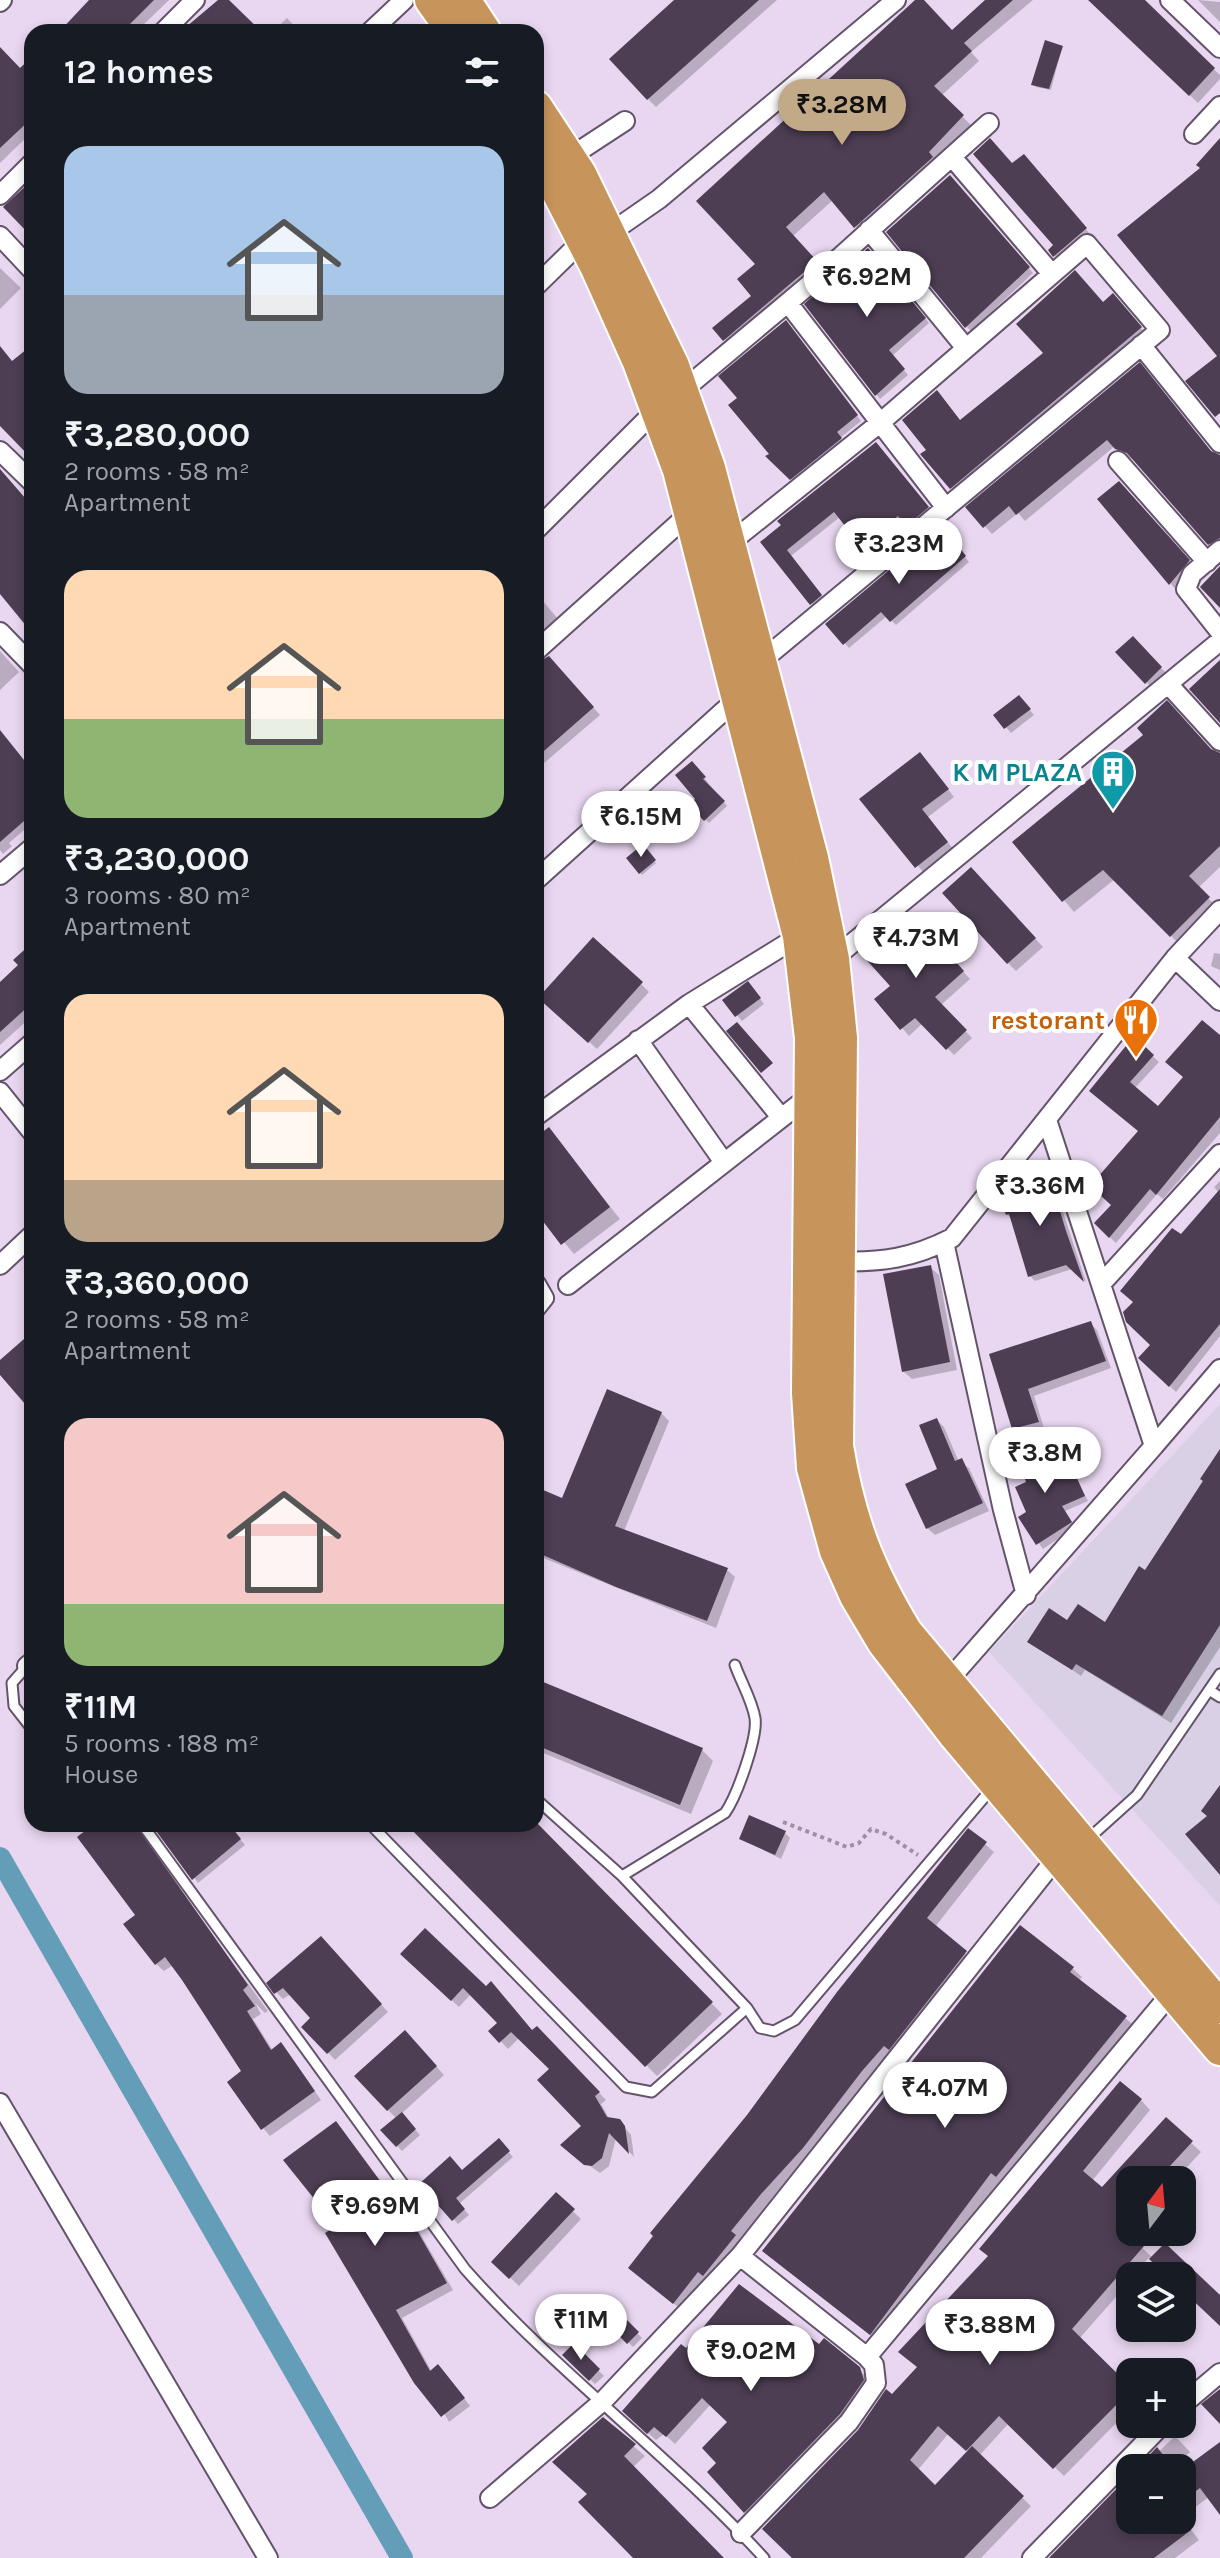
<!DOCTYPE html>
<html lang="en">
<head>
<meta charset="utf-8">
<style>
  :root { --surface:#171b24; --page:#242831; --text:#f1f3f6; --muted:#9ea1a6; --accent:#c2aa88 }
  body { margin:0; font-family:Karla,sans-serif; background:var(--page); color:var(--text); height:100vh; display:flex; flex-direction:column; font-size:30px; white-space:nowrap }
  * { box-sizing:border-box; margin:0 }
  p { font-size:26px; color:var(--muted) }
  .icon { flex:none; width:44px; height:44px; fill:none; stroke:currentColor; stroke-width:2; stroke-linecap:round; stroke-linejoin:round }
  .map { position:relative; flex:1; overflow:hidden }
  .sheet { position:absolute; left:24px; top:24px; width:520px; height:1808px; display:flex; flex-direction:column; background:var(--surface); border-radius:24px; box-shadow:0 4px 12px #0003 }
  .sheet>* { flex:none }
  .needle { width:52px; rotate:16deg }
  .controls { position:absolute; left:1116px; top:2166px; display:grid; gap:16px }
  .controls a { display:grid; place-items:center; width:80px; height:80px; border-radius:16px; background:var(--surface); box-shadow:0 4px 12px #0003; font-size:40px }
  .price { position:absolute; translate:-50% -68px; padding:0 18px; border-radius:28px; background:#fff; color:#222; font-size:26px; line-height:52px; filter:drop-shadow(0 2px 4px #0008) }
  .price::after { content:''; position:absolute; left:50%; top:48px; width:24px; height:18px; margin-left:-12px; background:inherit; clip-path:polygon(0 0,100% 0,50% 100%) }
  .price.selected { background:var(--accent); color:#111 }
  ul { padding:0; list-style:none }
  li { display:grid; align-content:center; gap:16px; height:424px; padding:0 40px }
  li span { display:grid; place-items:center; height:248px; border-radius:24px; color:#555 }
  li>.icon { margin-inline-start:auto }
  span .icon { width:144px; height:144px; fill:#fffc; stroke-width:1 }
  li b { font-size:34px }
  h2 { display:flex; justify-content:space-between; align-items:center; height:96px; padding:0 40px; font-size:34px }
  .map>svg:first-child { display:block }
  .industrial { fill:#d9d0e5 }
  .shadow { fill:#0003; fill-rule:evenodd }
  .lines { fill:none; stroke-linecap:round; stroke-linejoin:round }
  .canal { stroke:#649db8; stroke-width:22 }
  .building { fill:#4d3e53 }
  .lane-casing { stroke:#64546b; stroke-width:13 }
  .street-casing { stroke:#64546b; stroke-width:22 }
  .highway-casing { stroke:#fff; stroke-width:36 }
  .path { stroke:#9d90a3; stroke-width:4; stroke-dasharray:4 4; stroke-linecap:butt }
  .lane { stroke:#fff; stroke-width:9 }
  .street { stroke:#fff; stroke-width:18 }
  .highway { stroke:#c7945c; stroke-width:32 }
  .labels { text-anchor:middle; stroke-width:8; stroke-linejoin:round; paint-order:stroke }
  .culture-label { font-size:26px; font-weight:bold; fill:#0d838f; stroke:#fff; text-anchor:end }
  .food-label { font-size:26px; font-weight:bold; fill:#c56008; stroke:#fff; text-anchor:end }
</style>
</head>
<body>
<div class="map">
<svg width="1220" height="2558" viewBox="0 0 1220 2558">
  <rect width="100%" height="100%" fill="#e9d7f1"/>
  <path class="industrial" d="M1220,1404v502l-231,-254z"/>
  <path class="shadow" d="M93,0h76l-33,32h-76z
    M678,0h99l-121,107 -8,-8z
    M918,0l34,32 36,-32h45l-62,52 8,9 -38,35 30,29 -107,110 -31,-35 -40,36 31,35 -91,77 -18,-19 39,-33 4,-32z
    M1090,0h51l79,75v4l-22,24z
    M1198,0l22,2v20z
    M287,18l13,14h-28z
    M1062,47l-11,43 -15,-3 -2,-2z
    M0,50l20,20 12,-11v73l-32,31z
    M1029,161l61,73 -30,27 -10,-10 6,-5 -44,-81z
    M954,182l79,91 -62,58 -5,-5z
    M872,255l57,68 -37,33 16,19 -28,24 -4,-5z
    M536,256l16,17 -16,14z
    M0,268l21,20 -21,21z
    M1118,301l27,32 -189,159 -5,-4 10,-66 142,-117z
    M790,327l71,94 -21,17 5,5 -49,40 -28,-26 3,-3 -31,-56z
    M1140,365l72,89 8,2v93l-3,2 -8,-8 -74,-83 -10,-4 -10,-10 -90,75 -7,-8 -26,21 -24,-26z
    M882,450l51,64 -20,16 -8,-9 -37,30 -28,-34 -49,39 36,46 -10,8 -54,-68z
    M1126,490l69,79 -18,22 -77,-92z
    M943,529l26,33 -73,63 -9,-9 -38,32 -20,-22z
    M536,593l22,26 -19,16 -3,-3z
    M1133,639l33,34 -15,14 -33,-35z
    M0,651l19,21 -19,18z
    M556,666l44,49 -64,55v-100z
    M1024,703l10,12 -23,18 -15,-17z
    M0,734l25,28 7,-6v67l-23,20 3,3 -9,8 -3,-4z
    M1212,752h8v115l-22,21 21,21 -38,37 -66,-67 -41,33 -59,-70z
    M927,762l27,35 -26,20 26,33 -30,23 -62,-74z
    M692,763l35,43 -18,17 -18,-18 7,-6z
    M642,847l14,16 -14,12 -14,-16z
    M979,877l64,70 -27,24 -8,-8z
    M911,915l59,64 -29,26 31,33 -18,17 -31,-32 -14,13 -32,-37 16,-13z
    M32,946v70l-32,29v-60l21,-19z
    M1214,953l6,1v16l-9,-4z
    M641,984l8,8 -52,57 -48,-43z
    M753,989l11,15 -22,17 -17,-20z
    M1220,1038v95l-57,66 -6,-5 -41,49 -19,-18 16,-19 27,-74 -43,-36 37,-57 25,23 -25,27 25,20z
    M536,1080l9,12 -9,7z
    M549,1130l71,89 -46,35 -38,-45v-69z
    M1049,1180l5,5 32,97 -14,-13 -37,12 -5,-5 -18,-57 -5,-5z
    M1220,1181v155l-44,56 -35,-34 12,-13 28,-108 38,-44 -5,-6z
    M930,1267l9,8 18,95 -45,9 -9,-8z
    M1091,1324l6,6 14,38 -77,28 10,32 -23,7 -7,-7 -23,-72z
    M661,1413l8,8 -45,110 102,38 9,8 -19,51 -180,-73v-65l27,11z
    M937,1420l7,7 15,35 10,6 20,43 -54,24 -8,-7 13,-58z
    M1030,1443l16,33 25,-8 17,33 -23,10 10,16 -32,22 -22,-31 8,-5z
    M1220,1453v194l-49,76 -86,-53 -4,6 -51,-35 38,-18 38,2 40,-53z
    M536,1681l166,69 11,11 -22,53 -155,-64z
    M85,1824h46l137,187 -3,2 -10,-10 6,11 -8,5 20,32 15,2 33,47 -51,36 -7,-8 -19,-57 -71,-106 -9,6 -8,-7 -18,-49z
    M155,1824h72l18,21 -47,38z
    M409,1824h127l186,190 -65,62z
    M969,1830l25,22 -59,75 39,34 -104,118 -131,161 4,5 -61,65 -43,-34 109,-160z
    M785,1833l5,5 -9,21 -40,-20z
    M1020,1928l53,41 9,8 -3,4 56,45 -130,158 -4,-4 -122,162 -105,-82z
    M425,1931l108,102 4,-5 69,72 -5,4 9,16 9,1 12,14 3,22 -18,-19 -7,28 -9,7 -30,-21 14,-26 -32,-57 -32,-32 -12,12 -17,-18 9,-7 -29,-30 -12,13 -56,-53z
    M328,1946l60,66 -53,48 -31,-33 9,-8 -22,-25 -8,5 -7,-7z
    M413,2041l31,34 -43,39 19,21 -18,16 -19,-21 14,-11 -9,-9z
    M1141,2100l9,10 -58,71 10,9 64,-70 35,32 -26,28h-45v48l-4,5 27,25 67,37v28l-38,-35v-12h-12l-20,-19 -20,19v5l-51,58 51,49v21l-66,67 -55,-53 -30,33 52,50 -50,52h-187l98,-161zM949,2433l20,19 -34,36 -18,-17z
    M336,2123l54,71 3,-2 7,7 53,91 -51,28 30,54 13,2 25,32 -21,16 -110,-196z
    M498,2140l15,17 -54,47 10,11 -11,9 -36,-40 40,-12z
    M556,2195l25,24 -62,67 -25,-24z
    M613,2308l29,30 -9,9 -29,-29z
    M574,2346l30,30 -9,8 -30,-29z
    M819,2346l42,26 9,8 1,9 -118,130 -44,-47 10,-9 11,-41 -19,-18 -36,40 -11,-10 -8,6 -24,-21 54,-68z
    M603,2420l42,36 -13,12 71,90h-67l-47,-63z
    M1175,2436l15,16 -18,16h-30z
    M1220,2444v67l-11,-14 -27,20v-46z
    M1130,2480v40l52,-2 17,22 -24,18h-123z"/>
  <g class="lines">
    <path class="canal" d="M0,1858l402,700"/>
  </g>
  <path class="building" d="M89,0h65l-32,32h-63z
    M218,0h11l33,32h-82z
    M674,0h85l-112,100 -38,-41z
    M915,0h9l28,30 33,-30h28l-49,43 8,8 -38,35 30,29 -35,37 4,5 -79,71 -30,-36 -38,35 31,34 -94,80 -11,-13 39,-32 -14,-17 18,-15 -59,-63z
    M1088,0h57l70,68 -26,28z
    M1045,40l18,6 -14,43 -18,-4z
    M0,47l20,21 12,-11v61l-32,30z
    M990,138l22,25 12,-9 63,74 -34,29 -5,-7 5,-5 -80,-91z
    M1220,138v275l-5,4 -30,-36 32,-25 -100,-121 83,-67 -4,-3z
    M950,175l80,92 -65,61 -79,-96z
    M32,180v57l-29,-30z
    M868,248l58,70 -37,32 16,19 -30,27 -71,-92z
    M1075,270l28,32 10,-9 29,34 -192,162 -30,-35 6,-4 -24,-30 35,-30 23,30 83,-67 -27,-29z
    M786,320l72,95 -21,17 5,6 -52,42 -25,-24 4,-2 -41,-49 9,-7 -19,-22z
    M32,345v114l-32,-33v-80l12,15z
    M1140,362l71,89 9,4v83l-12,7 -81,-92 -12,-4 -8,-9 -91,75 -7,-9 -26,22 -18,-21z
    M876,442l53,65 -23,19 -8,-10 -37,30 -27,-34 -47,38 35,45 -12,10 -50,-63 21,-17 -4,-4z
    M0,469l32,37v127l-32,-39z
    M1119,481l71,79 -21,25 -72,-86z
    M943,526l23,30 -76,66 -9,-10 -38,33 -18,-21 69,-58 2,3z
    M1220,566v42l-20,-21z
    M1133,636l29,31 -17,17 -30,-32z
    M549,656l45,51 -58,51v-95z
    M1220,660v63l-31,-34z
    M1019,695l12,14 -27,20 -11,-14z
    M1167,700l44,49 9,4v93l-31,30 21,21 -40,40 -67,-67 -41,32 -50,-60 131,-107 -6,-7z
    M0,730l24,30 8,-7v61l-32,28z
    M920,752l29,37 -27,20 26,33 -33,26 -56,-69z
    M692,761l14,16 -3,2 22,22 -21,20 -15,-16 6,-6 -20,-24z
    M643,844l13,16 -17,14 -13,-16z
    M971,867l65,71 -29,26 -65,-71z
    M911,912l53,59 -29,26 32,33 -21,20 -31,-32 -15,12 -26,-31 16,-13 -27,-30z
    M593,937l50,45 -55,61 -50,-45z
    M32,943v60l-32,29v-50l18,-17 -5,-5z
    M748,981l13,17 -26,19 -13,-17z
    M1202,1020l18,15v82l-64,78 -6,-6 -41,49 -15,-15 17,-18 -21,-19 48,-55 -49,-40 45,-55 20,19 -24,27 28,24 25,-29 -18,-15z
    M737,1022l36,41 -12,10 -35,-42z
    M549,1127l61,80 -49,38 -25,-33v-75z
    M1050,1178l16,53 18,51 -18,-17 -38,12 -19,-63 -3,1 -6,-18 4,-5z
    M1220,1189v135l-51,63 -31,-29 12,-13 -24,-23 -3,-10 10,-10 -13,-11 52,-63 9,6z
    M931,1265l19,97 -48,10 -19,-98z
    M1091,1321l15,40 -78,28 11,33 -27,7 -23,-75z
    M32,1332v80l-32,-37v-15z
    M607,1389l55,23 -47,114 113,42 -21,53 -91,-34 -80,-35v-65l26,11z
    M937,1418l18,43 7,-3 21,45 -57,26 -21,-45 32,-15 -18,-44z
    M1031,1441l12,33 28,-9 14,31 -23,10 10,16 -36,23 -18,-28 8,-5 -11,-25 11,-5 -13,-35z
    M1220,1449v176l-58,91 -86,-52 -4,6 -45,-28 22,-34 18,12 11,-16 27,18 34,-56 6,4 58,-89 -3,-2z
    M536,1679l167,69 -23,57 -144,-60z
    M1220,1785v90l-35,-41 22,-18 -6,-5z
    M749,1815l37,16 -11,24 -36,-16z
    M94,1824h41l113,161 -5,5 12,16 -8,5 24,39 10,-8 34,49 -54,39 -34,-48 14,-11 -59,-91 -17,-23 -10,8 -32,-41 12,-9 -58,-78z
    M151,1824h78l12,15 -49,41z
    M406,1824h132l175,178 -68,65z
    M968,1828l19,14 -60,76 40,33 -78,99 -5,-4 -22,25 -59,77 -42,46 -30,37 5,4 -33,41 -5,-4 -25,32 -45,-36 25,-32 -3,-3 97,-118 90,-123z
    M1020,1925l54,42 -4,5 57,44 -131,161 -5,-4 -121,162 -108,-84z
    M425,1928l61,58 5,-5 41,49 5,-4 63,66 -5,4 12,21 13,2 5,7 4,28 -20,-21 -7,25 -10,8 -8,-1 -24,-20 21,-19 -44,-46 12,-11 -38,-37 -12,11 -11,-12 9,-8 -34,-35 -12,13 -51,-47z
    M321,1936l61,68 -55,50 -26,-27 9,-9 -27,-30 -9,6 -8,-11z
    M405,2030l32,36 -50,45 -33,-35z
    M1120,2081l22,18 -59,72 19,16 64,-70 27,24 -36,39h-27v30l-12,13 26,23 -72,83 58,57v5l-77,78 -54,-53 -33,35 -28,-25 -28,34 25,25 37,-39 52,50 -60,62h-172l-30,-29 96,-99 28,-41 6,5 25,-27 -19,-15 90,-96 -9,-7z
    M402,2112l14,17 -20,18 -16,-17z
    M336,2121l53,72 5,-3 53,93 -51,27 34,61 8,-7 27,34 -24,19 -27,-34 -89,-150 11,-7 -53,-66z
    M499,2138l11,13 -54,47 9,11 -13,12 -33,-37 31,-28 12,14z
    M556,2192l19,17 -66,70 -18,-17z
    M1165,2243l55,52v31l-38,-36v-14h-15l-18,-17z
    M739,2284l80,60 5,-6 36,29 4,13 -24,34 -96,99 -37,-41 9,-9 -14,-15 25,-26 -25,-24 -36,39 -12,-10 -7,7 -25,-23 59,-67 5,4z
    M613,2306l26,26 -12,12 -26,-27z
    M574,2343l26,26 -11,12 -27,-26z
    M1220,2389v35l-19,-20z
    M603,2417l33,27 -12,12 100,102h-91l-55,-56 9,-8 -35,-32z
    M1220,2442v73l-20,-27 -18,13v-31z
    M1157,2447l16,21h-36z
    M1130,2475v45h54l7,10 -37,28h-105z"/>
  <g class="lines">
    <g class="lane-casing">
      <path id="lane" d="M27,1666l-15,17 2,23 18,23
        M1209,1690l11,7
        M536,1799l86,77 125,132
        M142,1824l323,445c92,104 205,186 299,289
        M370,1824l256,263 26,5 95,-84 13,20 14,3 21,-11 198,-233
        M1087,1840l50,-45 83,-121
        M622,1876l103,-63c12,-17 33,-76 30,-95 -3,-18 -14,-36 -20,-53"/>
    </g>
    <g class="street-casing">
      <path id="street" d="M1170,0l50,48
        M0,2l2,-2
        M163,32l32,-32
        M370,32l34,-32
        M1194,134l26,-28
        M570,157l55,-36
        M952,157l100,117
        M0,195l32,-32
        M869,230l96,117
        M610,233l49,-34 237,-199
        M0,236l32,34
        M536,286l48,-47
        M788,303l158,205
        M1141,345l79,98
        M682,391l128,-107 179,-161
        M0,451l32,31
        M1118,461l89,101
        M536,530l121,-121
        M730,543l151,-121 206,-178 73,86 -401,333
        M1220,550l-28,24 -6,15 34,43
        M0,632l32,33
        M536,651l155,-139
        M1169,685l51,56
        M0,875l32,-27
        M536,880l202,-182
        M1175,958l45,43
        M833,959l387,-318
        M689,1004l91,112
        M638,1040l85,121
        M0,1071l32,-28
        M0,1092l32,40
        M536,1116l153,-112 110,-68
        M1047,1120l107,326 66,-77
        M944,1242l59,268 23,85
        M837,1261c44,2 76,-3 115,-23l223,-280 45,-48
        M0,1265l32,-30
        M1102,1283l118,-129
        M536,1284l8,14 -8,10
        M568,1285l244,-191
        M27,1666l5,-4
        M947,1682l207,-236
        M0,2103l268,455
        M740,2256l127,101 306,-366
        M1182,2405l38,-32
        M490,2498l113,-97 137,-145 318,-400
        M741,2533l108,-111 27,-39 -2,-18 -7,-8
        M1032,2558l131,-134"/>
    </g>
    <g class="highway-casing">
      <path id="highway" d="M431,0l23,32
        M464,0l21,32
        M536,107l44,67 93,192 36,102 103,390 21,101 8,79 -4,408c12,73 31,123 69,186l314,375
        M536,149l61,119 42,94 40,108 120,466 12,102 -3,355 5,75 23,83 20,45 28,47 71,92 265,314"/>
    </g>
    <path class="path" d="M783,1822l64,25 12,-4 12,-14 15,5 32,21"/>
    <use href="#lane" class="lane"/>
    <use href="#street" class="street"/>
    <use href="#highway" class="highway"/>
  </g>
  <defs>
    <g id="building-pin" transform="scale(2.3)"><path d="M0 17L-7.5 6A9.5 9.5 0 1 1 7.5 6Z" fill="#0f9aa8" stroke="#fff"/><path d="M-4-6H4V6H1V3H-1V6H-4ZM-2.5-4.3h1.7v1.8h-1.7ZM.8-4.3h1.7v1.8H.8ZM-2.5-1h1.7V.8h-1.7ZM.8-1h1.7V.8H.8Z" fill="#fff"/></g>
    <g id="restaurant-pin" transform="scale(2.3)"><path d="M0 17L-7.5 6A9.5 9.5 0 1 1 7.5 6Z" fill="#e8710a" stroke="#fff"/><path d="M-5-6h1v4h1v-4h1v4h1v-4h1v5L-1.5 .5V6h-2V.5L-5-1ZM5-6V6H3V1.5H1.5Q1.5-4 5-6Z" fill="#fff"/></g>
  </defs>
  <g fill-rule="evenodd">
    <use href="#building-pin" x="1113" y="772"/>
    <use href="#restaurant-pin" x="1136" y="1020"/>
  </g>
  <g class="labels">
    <g class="culture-label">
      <text x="1082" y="781">K M PLAZA</text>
    </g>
    <g class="food-label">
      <text x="1105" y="1029">restorant</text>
    </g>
  </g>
</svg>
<div class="controls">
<a><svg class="needle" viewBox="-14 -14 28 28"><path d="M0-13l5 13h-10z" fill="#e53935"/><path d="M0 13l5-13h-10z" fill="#9ea1a6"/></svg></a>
<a><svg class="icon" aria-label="layers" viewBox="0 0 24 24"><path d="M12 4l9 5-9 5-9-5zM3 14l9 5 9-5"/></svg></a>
<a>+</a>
<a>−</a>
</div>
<b class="price selected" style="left:842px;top:147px">₹3.28M</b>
<b class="price" style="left:867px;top:319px">₹6.92M</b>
<b class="price" style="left:899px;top:586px">₹3.23M</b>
<b class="price" style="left:641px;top:859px">₹6.15M</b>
<b class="price" style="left:916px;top:980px">₹4.73M</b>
<b class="price" style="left:1040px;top:1228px">₹3.36M</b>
<b class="price" style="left:1045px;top:1495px">₹3.8M</b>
<b class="price" style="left:945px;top:2130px">₹4.07M</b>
<b class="price" style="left:375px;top:2248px">₹9.69M</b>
<b class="price" style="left:581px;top:2362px">₹11M</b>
<b class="price" style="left:990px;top:2367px">₹3.88M</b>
<b class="price" style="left:751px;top:2393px">₹9.02M</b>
<section class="sheet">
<h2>12 homes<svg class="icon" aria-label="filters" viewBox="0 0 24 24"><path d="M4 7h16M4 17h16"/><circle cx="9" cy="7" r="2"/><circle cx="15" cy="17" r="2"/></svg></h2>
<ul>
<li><span style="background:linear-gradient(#a9c7e8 60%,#9aa5b1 0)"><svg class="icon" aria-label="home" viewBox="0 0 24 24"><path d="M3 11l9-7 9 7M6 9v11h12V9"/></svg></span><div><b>₹3,280,000</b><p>2 rooms · 58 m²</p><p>Apartment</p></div></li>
<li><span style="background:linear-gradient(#ffd9b3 60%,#8fb573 0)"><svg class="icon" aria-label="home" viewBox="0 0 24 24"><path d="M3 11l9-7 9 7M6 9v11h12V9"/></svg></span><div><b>₹3,230,000</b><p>3 rooms · 80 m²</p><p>Apartment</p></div></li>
<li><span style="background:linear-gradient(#ffd9b3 75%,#b9a48a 0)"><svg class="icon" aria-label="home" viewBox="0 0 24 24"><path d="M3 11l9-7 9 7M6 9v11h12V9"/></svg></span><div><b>₹3,360,000</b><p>2 rooms · 58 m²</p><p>Apartment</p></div></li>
<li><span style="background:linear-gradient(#f6c9c9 75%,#8fb573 0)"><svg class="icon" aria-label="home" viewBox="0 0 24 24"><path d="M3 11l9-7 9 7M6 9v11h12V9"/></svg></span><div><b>₹11M</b><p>5 rooms · 188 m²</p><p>House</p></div></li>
</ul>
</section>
</div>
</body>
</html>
